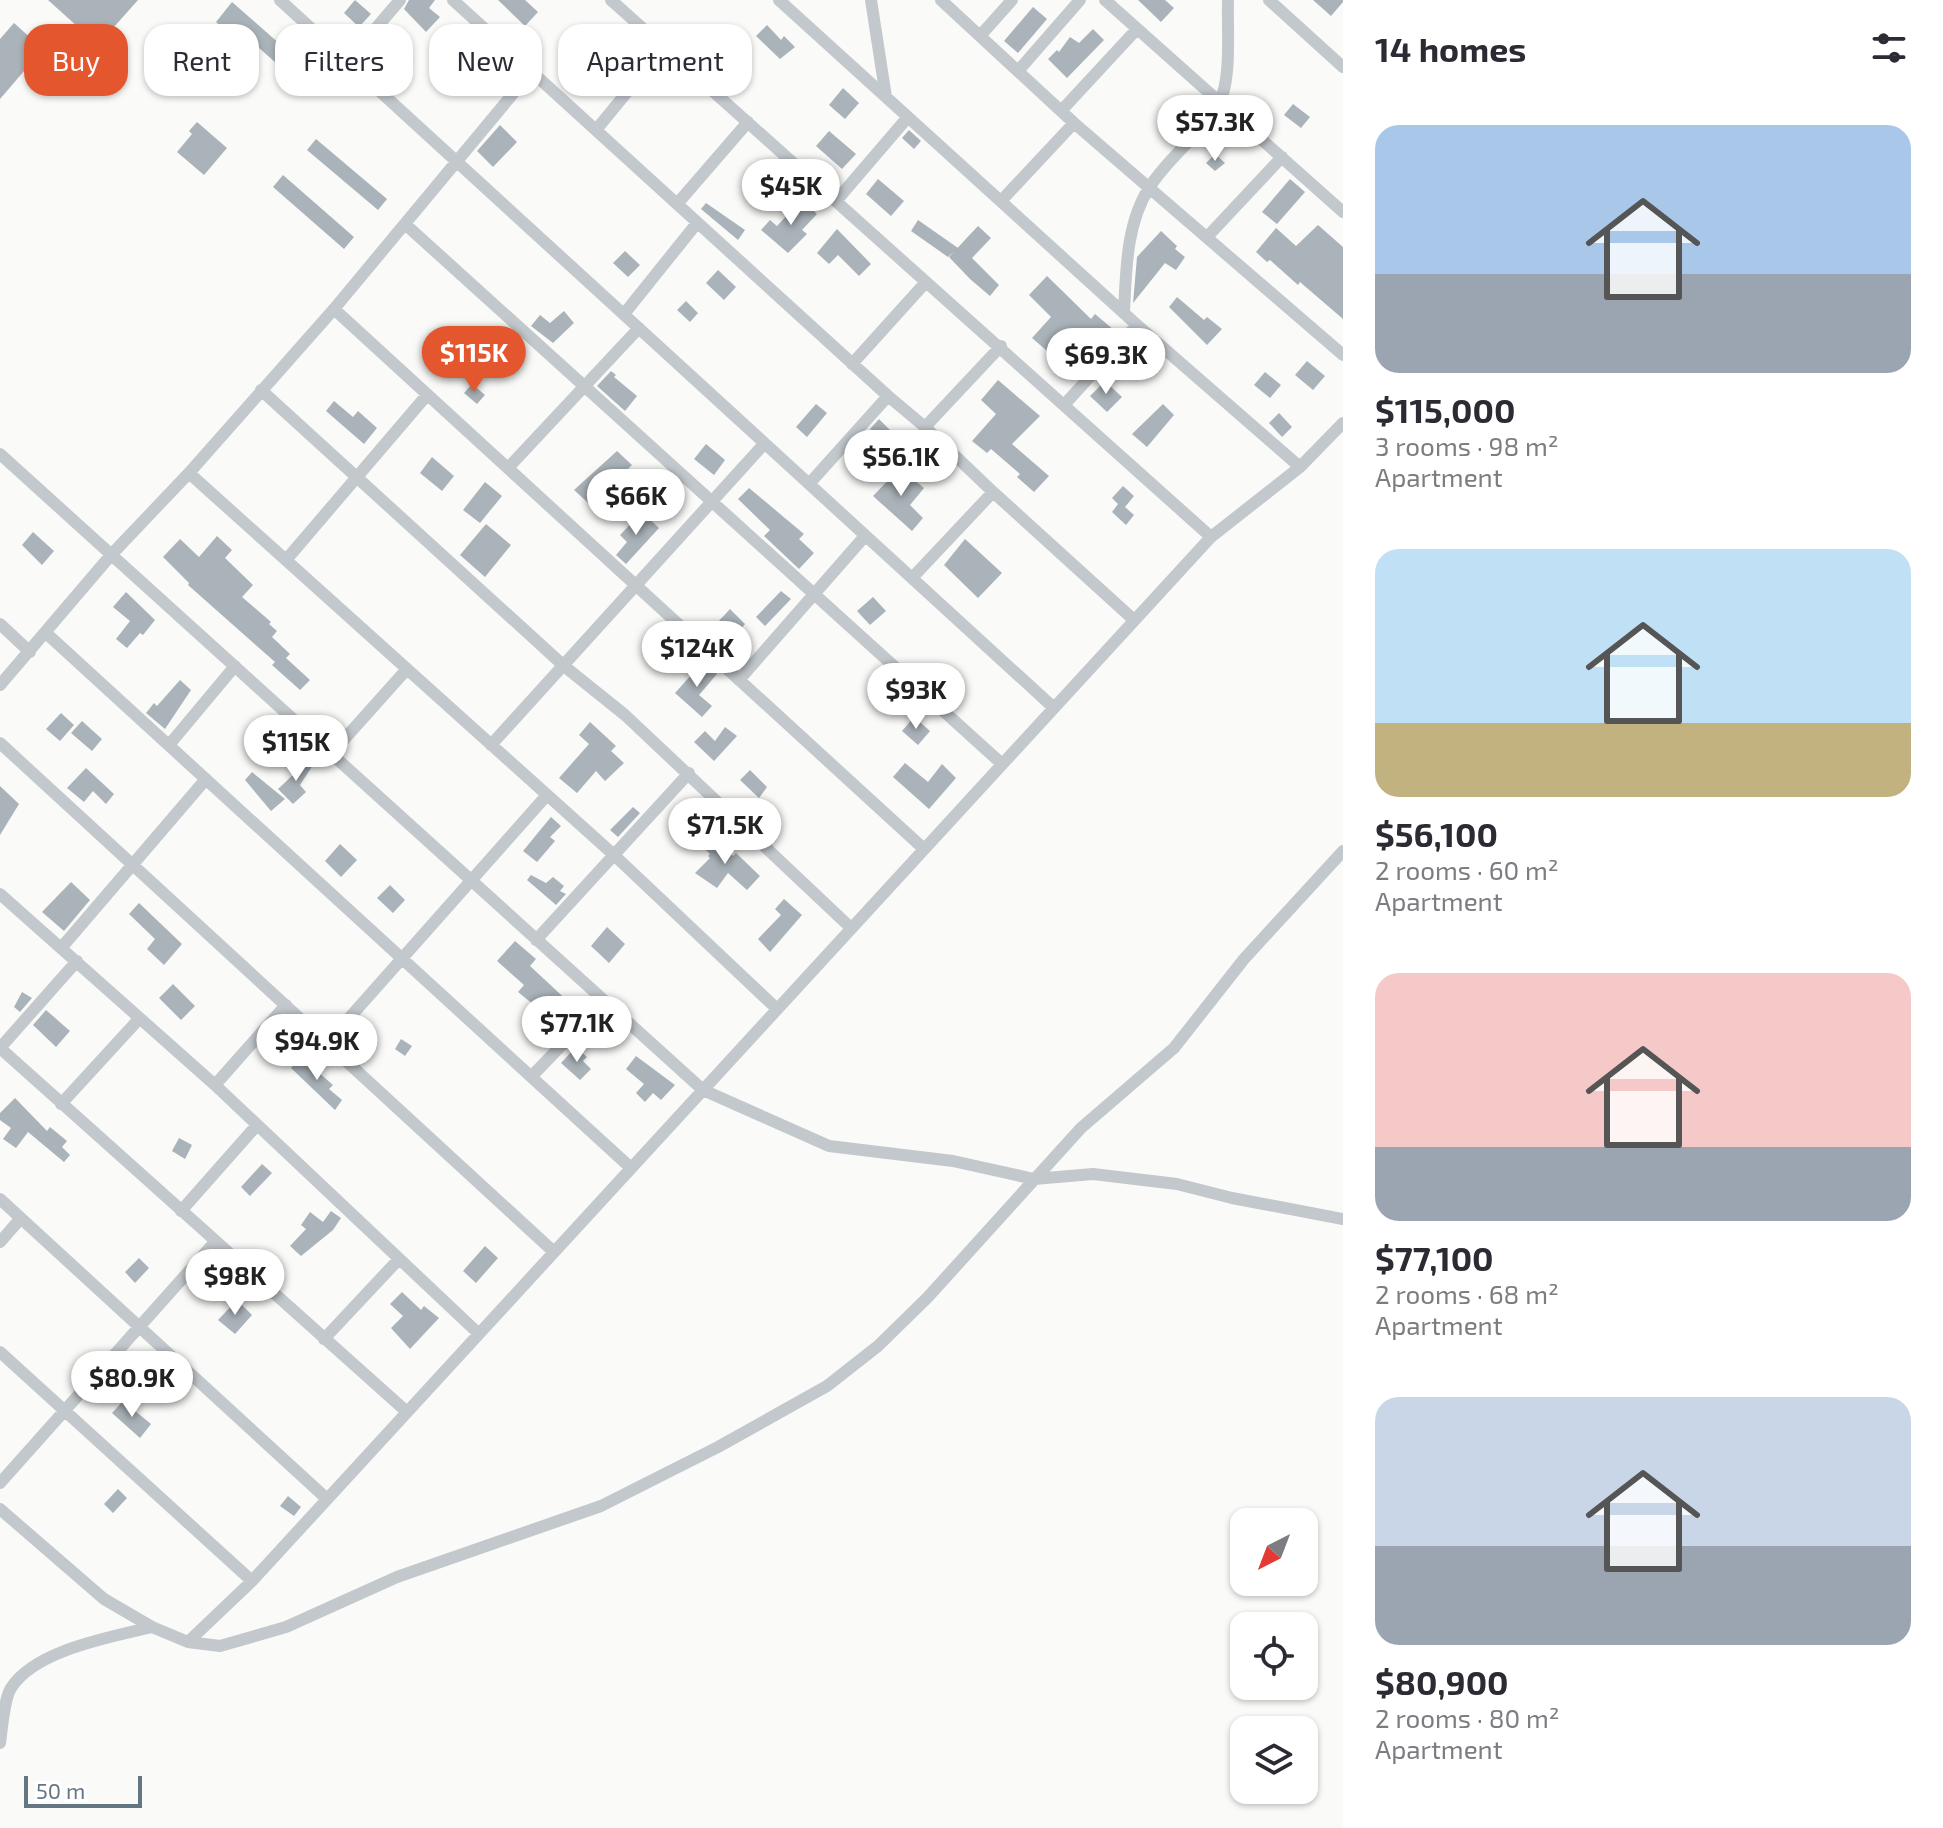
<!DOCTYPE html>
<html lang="en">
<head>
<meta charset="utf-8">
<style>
  :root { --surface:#fff; --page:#f2f2f3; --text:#2b2b33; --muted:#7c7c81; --accent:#e4572e }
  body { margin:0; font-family:"Exo 2",sans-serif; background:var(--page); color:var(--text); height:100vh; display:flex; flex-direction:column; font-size:30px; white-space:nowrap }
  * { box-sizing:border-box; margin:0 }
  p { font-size:26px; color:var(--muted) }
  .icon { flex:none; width:44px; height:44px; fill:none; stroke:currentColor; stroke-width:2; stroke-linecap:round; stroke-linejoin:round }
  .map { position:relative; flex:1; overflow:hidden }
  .details { display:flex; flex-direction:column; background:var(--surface); width:600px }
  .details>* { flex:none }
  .hud { position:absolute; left:24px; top:24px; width:760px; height:72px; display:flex; gap:16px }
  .needle { width:52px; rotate:222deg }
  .buttons { position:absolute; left:1230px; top:1508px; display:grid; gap:16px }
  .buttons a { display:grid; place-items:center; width:88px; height:88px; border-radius:16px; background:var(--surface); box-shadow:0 2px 6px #0004; font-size:40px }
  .scale { position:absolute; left:24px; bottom:20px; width:118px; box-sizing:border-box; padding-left:8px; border:4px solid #657683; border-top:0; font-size:22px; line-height:28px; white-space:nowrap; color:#657683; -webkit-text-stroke:6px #fff; paint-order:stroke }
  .price { position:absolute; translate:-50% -68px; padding:0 18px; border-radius:28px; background:#fff; color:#222; font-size:26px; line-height:52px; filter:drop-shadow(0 2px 4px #0008) }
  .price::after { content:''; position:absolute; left:50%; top:48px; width:24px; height:18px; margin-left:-12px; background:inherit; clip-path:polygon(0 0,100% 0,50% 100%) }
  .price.on { background:var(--accent); color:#fff }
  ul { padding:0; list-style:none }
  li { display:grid; align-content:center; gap:16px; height:424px; padding:0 32px }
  li span { display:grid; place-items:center; height:248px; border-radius:24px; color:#555 }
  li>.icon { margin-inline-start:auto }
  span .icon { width:144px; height:144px; fill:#fffc; stroke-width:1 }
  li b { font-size:34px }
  h2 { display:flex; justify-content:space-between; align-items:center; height:96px; padding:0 32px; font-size:34px }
  .chip { padding:0 28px; border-radius:24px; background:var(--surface); box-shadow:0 2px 6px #0004; font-size:28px; line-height:72px }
  .chip.on { background:var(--accent); color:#fff }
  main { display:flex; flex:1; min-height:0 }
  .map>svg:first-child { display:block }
  .building { fill:#aab3b9 }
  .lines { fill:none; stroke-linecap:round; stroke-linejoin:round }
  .minor { stroke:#c3c8cc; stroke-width:12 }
</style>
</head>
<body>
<main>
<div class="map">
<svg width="1343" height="1828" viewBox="0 0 1343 1828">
  <rect width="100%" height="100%" fill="#fafaf8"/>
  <path class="building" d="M48,0h90l-40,45z
    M355,0l16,14 -12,13 -15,-14z
    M409,0h26l-6,8 11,9 -14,15 -22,-23z
    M498,0h27l13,12 -13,14z
    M1138,0h27l9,8 -13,14z
    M1313,0h30v2l-12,14z
    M232,2l91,80 -11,13 -80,-71 -6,7 -10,-9z
    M1033,7l14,12 -29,34 -14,-12z
    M14,23l29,26 -43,50v-60z
    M767,25l14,15 3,-4 11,11 -15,12 -24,-23z
    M1093,29l11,11 -37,38 -19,-19 9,-9 2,2 11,-15 9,6z
    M735,48l14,9 -7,11 -14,-9z
    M615,65l10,8 -13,14 -9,-8z
    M843,88l16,15 -14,16 -16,-14z
    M1293,104l17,13 -9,11 -17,-13z
    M197,122l30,26 -23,27 -27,-23 15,-18 -3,-3z
    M500,125l17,17 -24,25 -16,-16z
    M909,130l12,11 -7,8 -12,-11z
    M829,131l27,23 -14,15 -26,-23z
    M316,139l71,60 -9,11 -71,-60z
    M1215,154l10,9 -10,8 -9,-8z
    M760,162l18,17 -13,14 -18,-17z
    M283,175l71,62 -10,12 -71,-62z
    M878,179l26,22 -13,15 -25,-22z
    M1290,179l15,13 -28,32 -15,-12z
    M802,199l15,15 -15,16 5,4 -19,19 -27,-23 9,-10 7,6z
    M706,203l39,27 -7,10 -37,-31z
    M918,220l40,28 -10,9 -37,-26z
    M1318,225l25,22v72l-43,-37 -2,3 -28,-25 -3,2 -11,-10 20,-24 20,18z
    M978,226l13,12 -19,20 27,27 -9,11 -20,-17 -21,-22z
    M837,229l34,35 -12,12 -21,-21 -9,9 -12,-11z
    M1161,231l16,15 -2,3 10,8 -9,13 -11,-7 -32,40 4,-46z
    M625,251l15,14 -12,12 -15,-14z
    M718,270l18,17 -12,13 -18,-17z
    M1047,276l44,43 4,-5 19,16 -13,14 -7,-6 -9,10 -5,-4 -19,19 -29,-25 19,-21 -22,-22z
    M1177,297l27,23 3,-3 15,12 -15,16 -38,-38z
    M686,301l12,12 -8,9 -13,-12z
    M564,311l10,12 -21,20 -22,-17 9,-11 10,8z
    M1307,361l18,15 -12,14 -18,-15z
    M611,371l5,4 -2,2 23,19 -12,15 -28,-25z
    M1265,372l16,13 -11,13 -16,-13z
    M998,380l42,36 -28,28 37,32 -15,16 -17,-15 3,-3 -29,-25 -4,4 -15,-12 24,-27 -15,-14z
    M1105,381l17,16 -15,15 -17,-16z
    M472,384l13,11 -8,9 -13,-11z
    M334,401l19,16 5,-6 19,17 -13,16 -38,-33z
    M816,404l11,9 -20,24 -11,-10z
    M1163,404l11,11 -27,32 -15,-13z
    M1279,413l13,14 -10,10 -13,-14z
    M879,419l15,15 -4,4 12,10 -16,16 -14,-10 10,-14 -12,-11z
    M706,444l19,16 -11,15 -20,-16z
    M617,451l15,14 -29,29 5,4 -11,13 -23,-21z
    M432,457l22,19 -12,15 -22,-18z
    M900,468l24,20 -14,17 13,13 -11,13 -39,-35z
    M485,482l17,14 -22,27 -17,-13z
    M1123,486l11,10 -9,11 9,8 -8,10 -14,-13 6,-8 -6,-6z
    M749,488l55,46 -5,5 15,14 -15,16 -35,-33 6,-6 -32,-31z
    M642,512l17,16 -33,36 -10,-9 11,-13 -7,-7z
    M486,524l25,21 -26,32 -25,-22z
    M33,532l21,19 -12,14 -20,-20z
    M217,536l15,14 -7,8 28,27 -11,12 29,25 -2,2 8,7 -5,6 18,17 -4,4 24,22 -10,10 -28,-25 3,-3 -87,-77 1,-2 -26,-26 17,-18 19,18z
    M965,539l37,34 -24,25 -34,-33z
    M781,591l10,8 -26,27 -9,-9z
    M126,592l29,28 -12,15 -3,-2 -13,15 -11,-9 14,-18 -17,-14z
    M873,597l13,14 -16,14 -13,-14z
    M730,609l15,15 -12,14 -16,-15z
    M703,662l14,12 -18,21 13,11 -10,11 -27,-24z
    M180,680l11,10 -26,39 -19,-16 8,-10 3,3z
    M61,713l13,12 -14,16 -14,-12z
    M914,717l16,14 -12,14 -16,-14z
    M82,721l20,18 -10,12 -21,-18z
    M590,722l26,24 -5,5 13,12 -19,18 -9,-10 -19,22 -18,-15 30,-34 -10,-9z
    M725,727l12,9 -23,25 -20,-19 11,-11 10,10z
    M311,758l4,4 -15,23 6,7 -13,12 -15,-15z
    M905,763l23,19 14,-18 14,14 -27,31 -36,-32z
    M86,768l28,26 -8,10 -13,-13 -9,11 -17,-14z
    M750,770l17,17 -8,11 -19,-18z
    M252,772l33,27 -14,12 -26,-31z
    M0,786l19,18 -19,31z
    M633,807l7,6 -22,24 -8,-7z
    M551,817l10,9 -11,11 5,4 -18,21 -14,-11z
    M711,834l22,22 3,-3 24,23 -13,14 -19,-17 -11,15 -22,-15 15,-15 -2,-2 2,-2 -9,-9z
    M340,844l17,16 -16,17 -16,-16z
    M531,875l15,8 7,-6 11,9 -4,5 6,3 -10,11 -29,-25z
    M71,882l19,18 -26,31 -22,-19z
    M390,885l15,15 -12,13 -16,-15z
    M784,899l18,16 -32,37 -12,-13 23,-24 -6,-6z
    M139,903l43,41 -18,21 -17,-16 8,-10 -26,-25z
    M607,927l18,17 -16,19 -18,-17z
    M515,941l21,18 -6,7 42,39 -17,17 -37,-30 6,-7 -27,-24z
    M173,984l22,22 -14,14 -22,-22z
    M22,992l10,6 -12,14 -6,-5z
    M46,1010l24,21 -14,16 -23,-22z
    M401,1039l11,7 -7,10 -10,-7z
    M576,1047l11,10 -4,4 8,8 -11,11 -19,-17z
    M636,1056l39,29 -14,15 -8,-7 -8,9 -9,-9 8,-9 -18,-15z
    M301,1057l32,28 -4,4 13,11 -7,10 -44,-42z
    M15,1098l32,33 3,-4 17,14 -5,6 8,8 -6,7 -36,-30 -12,16 -13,-9 8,-11 -11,-8v-7z
    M179,1138l13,7 -7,14 -13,-8z
    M262,1164l10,9 -22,23 -9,-9z
    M331,1211l10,7 -8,12 -32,26 -11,-10 16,-17 -5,-4 9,-13 13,10z
    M485,1246l13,12 -22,25 -13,-12z
    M139,1258l10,10 -14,15 -10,-11z
    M402,1292l19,18 3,-4 15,12 -29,31 -19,-21 12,-12 -13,-12z
    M237,1300l15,15 -17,19 -17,-14z
    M123,1401l28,23 -11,14 -28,-25z
    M118,1489l9,9 -14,15 -9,-9z
    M288,1496l13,11 -7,9 -14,-10z"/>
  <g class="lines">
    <path class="minor" d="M280,0l774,708
      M453,0l435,396 37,31 68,65 141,128
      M611,0l600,537
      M779,0l358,325 163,142
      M871,0l15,97
      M941,0l133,123 269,232
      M1105,0l238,212
      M1269,0l74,67
      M980,36l32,-36
      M347,62l53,-62
      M1018,71l62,-71
      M1061,111l76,-82
      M596,130l68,-83
      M836,201l72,-84
      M1001,201l73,-78
      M677,204l71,-82
      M405,224l597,540
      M1207,237l75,-80
      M334,309l590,540
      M1124,313c2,-41 2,-89 25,-125 19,-31 52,-53 70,-85 13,-23 8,-76 9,-103
      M624,314l73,-91
      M852,364l74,-82
      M261,390l303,276 61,49 226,213
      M1064,405l73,-80
      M925,427l76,-81
      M0,454l703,636 126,56 124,15 81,18 59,-5 84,10 55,14 111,21
      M508,468l131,-140
      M189,473l425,382 163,154
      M809,484l79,-88
      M286,560l141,-165
      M912,578l81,-86
      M0,624l30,28
      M46,633l585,535
      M739,680l126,-144
      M0,685l111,-130 78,-82 145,-164 197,-237
      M0,743l554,509
      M169,745l66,-79
      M491,745l273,-301
      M331,754l76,-85
      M0,894l215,191 264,249
      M536,940l153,-167
      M62,947l144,-168
      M327,1043l220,-248
      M0,1048l407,364
      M0,1048l77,-87
      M531,1077l73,-76
      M215,1085l71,-80
      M61,1104l78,-85
      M0,1199l327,300
      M181,1211l76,-86
      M0,1242l21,-24
      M324,1339l75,-80
      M0,1352l252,229
      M0,1483l215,-241
      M0,1509l104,90 48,28 36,15 32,4 66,-19 111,-50 204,-71 117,-59 109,-61 51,-40 50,-49 153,-169 93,-80 70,-89 99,-108
      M188,1642l64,-61 959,-1044 89,-70 43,-44
      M0,1743c2,-14 4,-44 11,-55 24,-38 100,-51 141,-61"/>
  </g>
</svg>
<div class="buttons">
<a><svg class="needle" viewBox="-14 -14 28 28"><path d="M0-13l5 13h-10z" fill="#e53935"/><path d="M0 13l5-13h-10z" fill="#7c7c81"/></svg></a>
<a><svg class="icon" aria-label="locate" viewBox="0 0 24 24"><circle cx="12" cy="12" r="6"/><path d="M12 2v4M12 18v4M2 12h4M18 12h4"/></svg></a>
<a><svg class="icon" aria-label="layers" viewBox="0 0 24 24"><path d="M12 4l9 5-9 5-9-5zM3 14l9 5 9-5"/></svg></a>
</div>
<div class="scale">50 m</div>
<b class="price" style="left:1215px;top:163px">$57.3K</b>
<b class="price" style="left:791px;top:227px">$45K</b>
<b class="price on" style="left:474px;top:394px">$115K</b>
<b class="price" style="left:1106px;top:396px">$69.3K</b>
<b class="price" style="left:901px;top:498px">$56.1K</b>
<b class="price" style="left:636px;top:537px">$66K</b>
<b class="price" style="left:697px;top:689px">$124K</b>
<b class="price" style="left:916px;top:731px">$93K</b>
<b class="price" style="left:296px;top:783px">$115K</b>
<b class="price" style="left:725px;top:866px">$71.5K</b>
<b class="price" style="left:577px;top:1064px">$77.1K</b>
<b class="price" style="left:317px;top:1082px">$94.9K</b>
<b class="price" style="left:235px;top:1317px">$98K</b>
<b class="price" style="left:132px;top:1419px">$80.9K</b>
<div class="hud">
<a class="chip on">Buy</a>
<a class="chip">Rent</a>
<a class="chip">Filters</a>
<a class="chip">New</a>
<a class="chip">Apartment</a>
</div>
</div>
<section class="details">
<h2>14 homes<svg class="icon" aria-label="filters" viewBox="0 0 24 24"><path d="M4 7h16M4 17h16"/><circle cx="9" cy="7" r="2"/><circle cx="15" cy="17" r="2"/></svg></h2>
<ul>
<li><span style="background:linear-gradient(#a9c7e8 60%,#9aa5b1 0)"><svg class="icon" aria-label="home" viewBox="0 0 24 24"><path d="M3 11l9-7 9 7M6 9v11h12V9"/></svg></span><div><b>$115,000</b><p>3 rooms · 98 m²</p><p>Apartment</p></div></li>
<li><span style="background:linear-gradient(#bfe0f5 70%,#c2b280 0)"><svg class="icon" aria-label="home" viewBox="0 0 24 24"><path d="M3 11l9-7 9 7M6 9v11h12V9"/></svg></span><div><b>$56,100</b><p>2 rooms · 60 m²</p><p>Apartment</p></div></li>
<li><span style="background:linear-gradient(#f6c9c9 70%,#9aa5b1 0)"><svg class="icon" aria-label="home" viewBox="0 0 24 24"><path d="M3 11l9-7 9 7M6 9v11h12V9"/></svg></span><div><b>$77,100</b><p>2 rooms · 68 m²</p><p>Apartment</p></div></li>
<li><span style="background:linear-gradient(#c9d6e8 60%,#9aa5b1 0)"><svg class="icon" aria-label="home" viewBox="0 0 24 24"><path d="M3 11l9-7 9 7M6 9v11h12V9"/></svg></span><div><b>$80,900</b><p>2 rooms · 80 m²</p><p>Apartment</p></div></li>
</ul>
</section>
</main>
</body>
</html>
